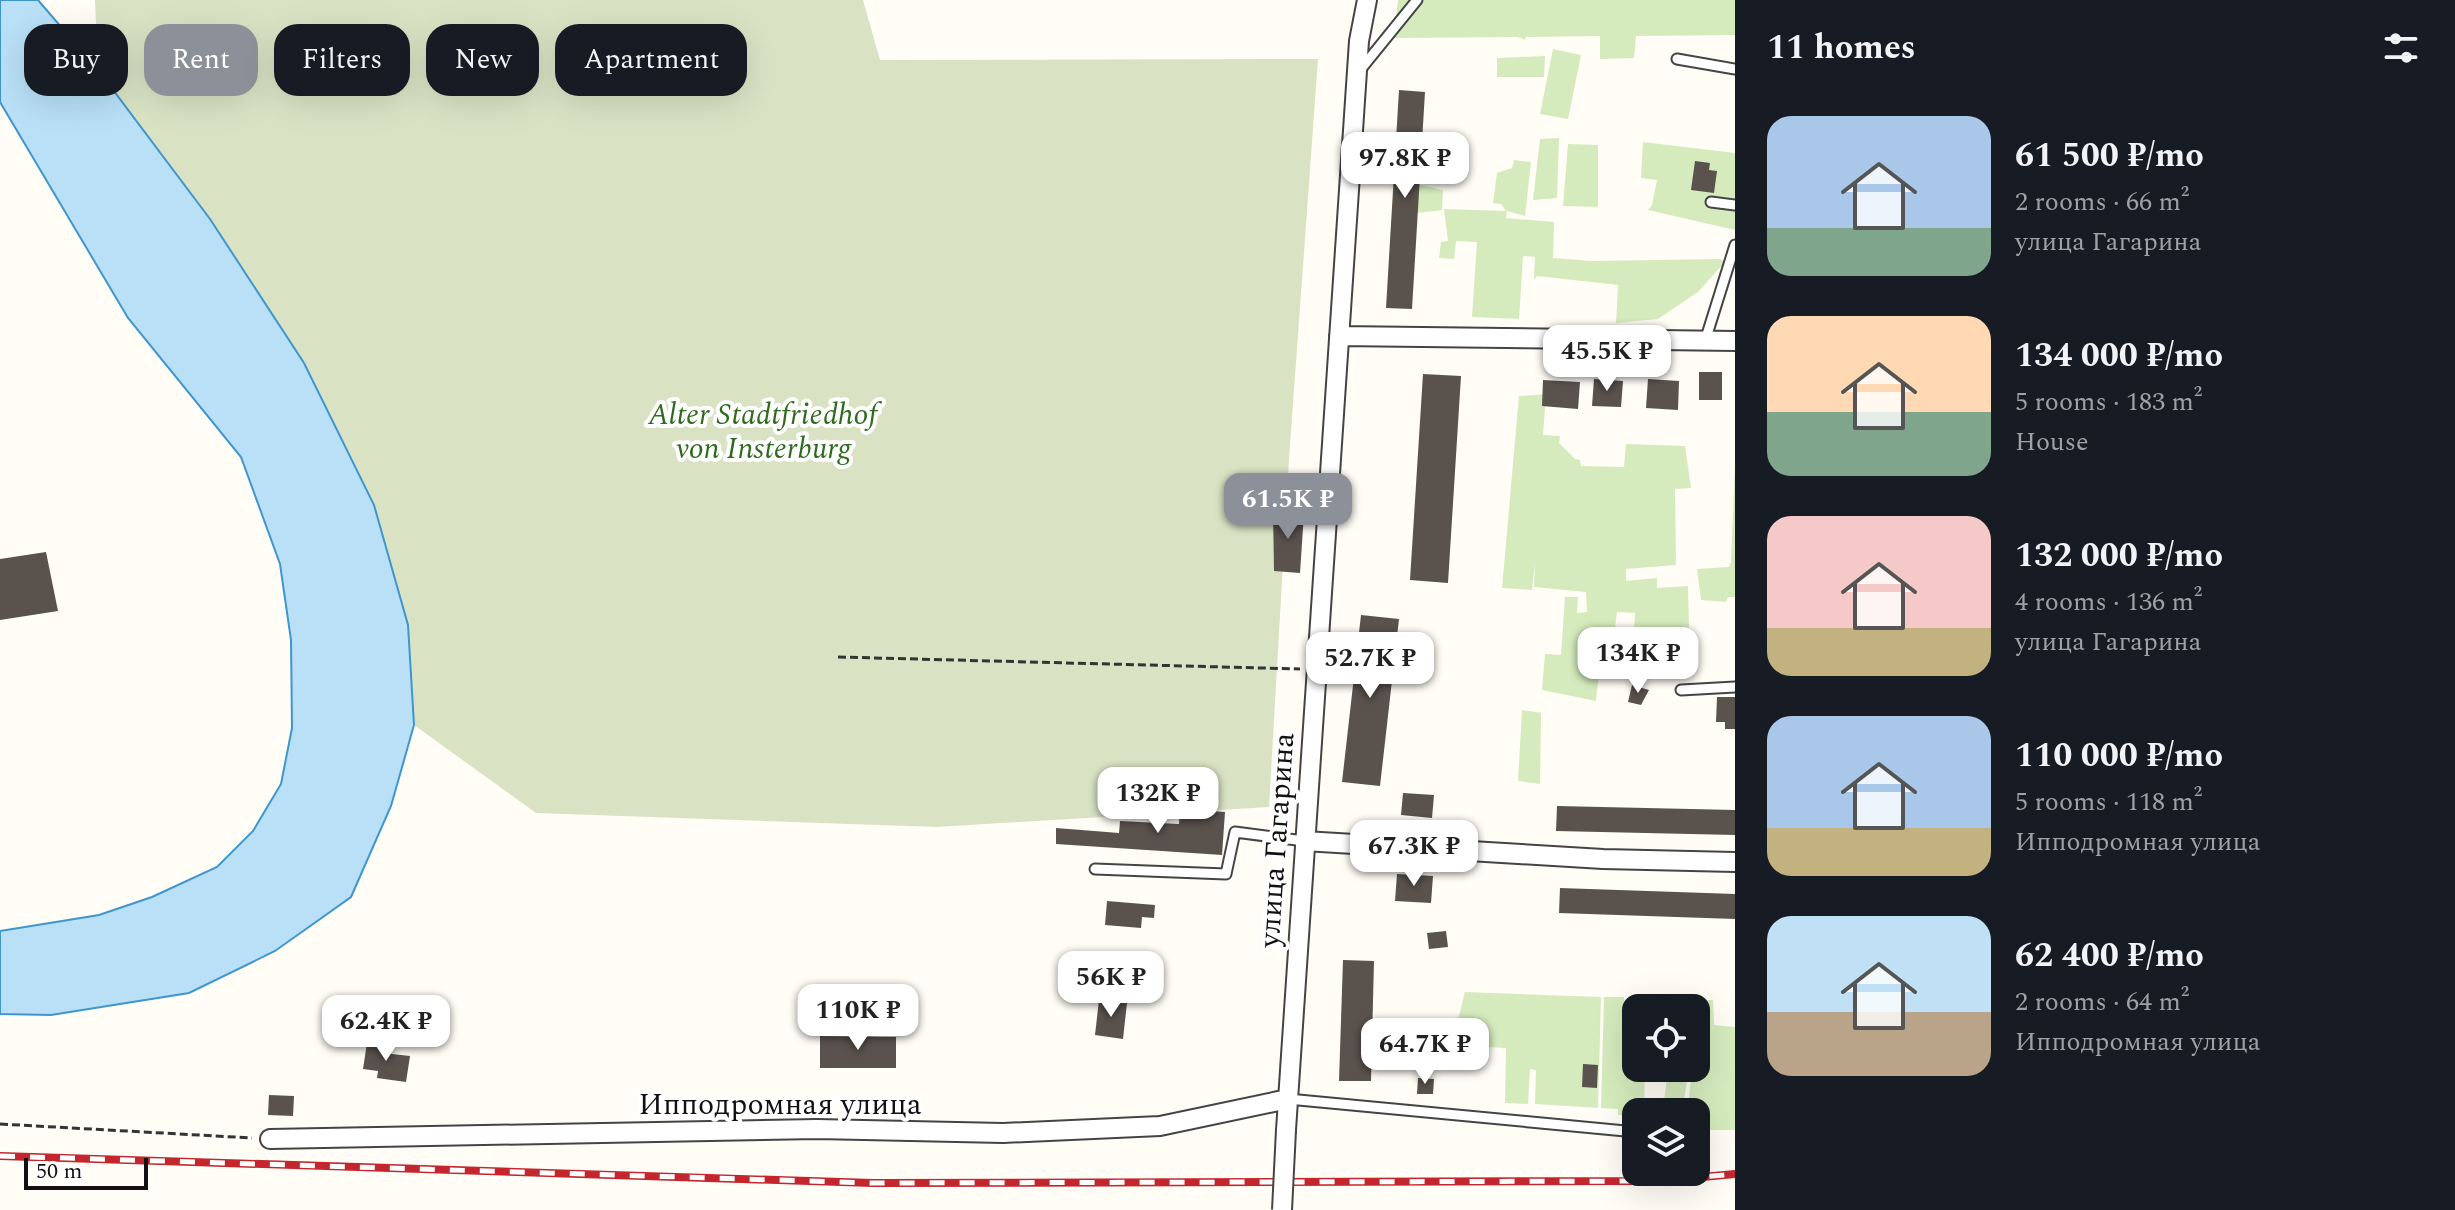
<!DOCTYPE html>
<html lang="en">
<head>
<meta charset="utf-8">
<style>
  :root { --surface:#171b24; --page:#20242c; --text:#f1f3f6; --muted:#9ea1a6; --accent:#8c9099 }
  body { margin:0; font-family:Spectral,serif; background:var(--page); color:var(--text); height:100vh; display:flex; flex-direction:column; font-size:30px; white-space:nowrap }
  * { box-sizing:border-box; margin:0 }
  p { font-size:26px; color:var(--muted) }
  .icon { flex:none; width:44px; height:44px; fill:none; stroke:currentColor; stroke-width:2; stroke-linecap:round; stroke-linejoin:round }
  .map { position:relative; flex:1; overflow:hidden }
  .panel { display:flex; flex-direction:column; background:var(--surface); width:720px }
  .panel>* { flex:none }
  .banner { position:absolute; left:24px; top:24px; width:760px; height:72px; display:flex; gap:16px }
  .controls { position:absolute; left:1622px; top:994px; display:grid; gap:16px }
  .controls a { display:grid; place-items:center; width:88px; height:88px; border-radius:16px; background:var(--surface); box-shadow:0 8px 32px #0002; font-size:40px }
  .scale { position:absolute; left:24px; bottom:20px; width:124px; box-sizing:border-box; padding-left:8px; border:4px solid #111; border-top:0; font-size:22px; line-height:28px; white-space:nowrap; color:#111; -webkit-text-stroke:6px #fff; paint-order:stroke }
  .price { position:absolute; translate:-50% -68px; padding:0 18px; border-radius:16px; background:#fff; color:#222; font-size:26px; line-height:52px; filter:drop-shadow(0 2px 4px #0008) }
  .price::after { content:''; position:absolute; left:50%; top:48px; width:24px; height:18px; margin-left:-12px; background:inherit; clip-path:polygon(0 0,100% 0,50% 100%) }
  .price.selected { background:var(--accent); color:#fff }
  ul { padding:0; list-style:none }
  li { display:flex; align-items:center; gap:24px; height:200px; padding:0 32px }
  li span { display:grid; place-items:center; flex:none; width:224px; height:160px; border-radius:24px; color:#555 }
  li>.icon { margin-inline-start:auto }
  span .icon { width:96px; height:96px; fill:#fffc; stroke-width:1 }
  li b { font-size:34px }
  h2 { display:flex; justify-content:space-between; align-items:center; height:96px; padding:0 32px; font-size:34px }
  .tag { padding:0 28px; border-radius:24px; background:var(--surface); box-shadow:0 8px 32px #0002; font-size:28px; line-height:72px }
  .tag.selected { background:var(--accent); color:#fff }
  main { display:flex; flex:1; min-height:0 }
  .map>svg:first-child { display:block }
  .green { fill:#d5ebbd }
  .cemetery { fill:#d9e3c4 }
  .water { fill:#b9e0f7; stroke:#3f96cf; stroke-width:2 }
  .building { fill:#5a524d }
  .lines { fill:none; stroke-linecap:round; stroke-linejoin:round }
  .lane-casing { stroke:#444; stroke-width:13 }
  .street-casing { stroke:#444; stroke-width:22 }
  .path { stroke:#333; stroke-width:3; stroke-dasharray:8 4; stroke-linecap:butt }
  .lane { stroke:#fff; stroke-width:9 }
  .street { stroke:#fff; stroke-width:18 }
  .rail-casing { stroke:#c4262e; stroke-width:8 }
  .rail { stroke:#fff; stroke-width:5; stroke-dasharray:15; stroke-linecap:butt }
  .street-bridge-casing { stroke:#444; stroke-width:22; stroke-linecap:butt }
  .street-bridge { stroke:#fff; stroke-width:18 }
  .labels { text-anchor:middle; stroke-width:8; stroke-linejoin:round; paint-order:stroke }
  .park-label { font-size:30px; font-style:italic; fill:#2f6b1f; stroke:#fff }
  .street-label { font-size:30px; fill:#111; stroke:#fff }
</style>
</head>
<body>
<main>
<div class="map">
<svg width="1735" height="1210" viewBox="0 0 1735 1210">
  <rect width="100%" height="100%" fill="#fffdf5"/>
  <path class="green" d="M1398,0h337v35l-99,1 -2,22 -34,1v-23l-74,1 -1,3 -7,-3 -125,1z
    M1553,49l28,6 -13,64 -28,-5z
    M1545,56l-1,21h-47v-19z
    M1559,138l-2,60 -24,2 7,-61z
    M1643,142l92,11v77l-87,-20 4,-5 5,-25 -16,-2z
    M1568,144l30,1v62l-35,-1z
    M1514,160l17,2 -6,54 -18,-5 -1,7 48,4 -1,36 39,3 129,-2 3,4 -26,29 -40,27 -42,4 2,-38 -81,-9 -3,4 1,-23 -12,-1 -4,63 -47,-2 5,-75 -21,-1 -2,18 -15,-1 2,-16 7,-1 -4,-32 62,2 -5,-7 -8,-1 4,-30 15,-5z
    M1411,183l32,7 -1,20 -32,4z
    M1546,394l-3,41 17,1 -1,7 16,16 5,1 1,6 43,1 2,-23 59,2 6,42 -16,1 1,76 -50,4v12l31,-3v10l31,-2 2,91 -32,2 -26,-6 3,-60 -18,-1 -2,16h-6l-2,34 -7,1 -4,38 -54,-11 3,-36 16,1 4,-58h13l-1,16 10,-1 -1,-20 -52,-5 1,-25 -3,28 -30,-2 17,-192z
    M1735,464v133h-7l-2,5 -25,-2 -4,-31 32,-2 2,-5z
    M1522,710l19,3 -1,71 -22,-3z
    M1465,992l136,5 -3,111 -63,-4 1,-34 -6,-1 -2,35 -23,-1 1,-55 -49,-3 -1,-17z
    M1604,997h20l2,35h10v36h9l-1,44h-8v5l-18,-2v-6l-17,-1z
    M1693,1000h20l1,25 21,2v103h-29l2,-21 -20,-3 4,-38h4z
    M1668,1068h21l-7,44 -19,-1z"/>
  <path class="cemetery" d="M95,0h768l17,60 438,-1 -29,400 -20,348 -332,20 -401,-14 -122,-88 -6,-100 -104,-262 -94,-144 -112,-149z"/>
  <path class="water" d="M0,0h38l60,70 112,149 94,144 70,142 34,120 6,100 -23,81 -40,91 -76,54 -86,42 -138,22 -51,-1v-83l99,-16 53,-18 65,-30 36,-36 28,-47 11,-56 -1,-88 -11,-76 -39,-107 -113,-139 -128,-216z"/>
  <path class="building" d="M1399,90l26,2 -13,217 -26,-1z
    M1695,161l15,2 -1,7 8,1 -3,22 -23,-3z
    M1699,372h23v28h-23z
    M1423,374l38,2 -13,207 -38,-3z
    M1594,379l29,2 -2,26 -29,-1z
    M1648,379l31,2 -1,29 -32,-2z
    M1543,380l37,2 -2,27 -36,-3z
    M1273,511l31,2 -4,60 -26,-2z
    M46,552l12,59 -58,9v-61z
    M1361,615l38,4 -19,167 -38,-4z
    M1632,685l17,5 -8,15 -13,-3z
    M1717,697h18v32h-10v-7h-9z
    M1403,793l31,2 -2,23 -31,-3z
    M1557,806l178,4v25l-179,-4z
    M1180,809l45,3 -3,43 -166,-11v-16l63,5 1,-12 59,3z
    M1397,874l36,2 -2,27 -36,-2z
    M1560,888l175,6v25l-176,-6z
    M1107,901l48,4 -1,13 -12,-1 -1,11 -36,-3z
    M1446,931l2,16 -19,2 -2,-16z
    M1343,960l31,1 -3,120h-32z
    M1099,1000l28,3 -4,36 -28,-4z
    M820,1036l76,1v31h-76z
    M367,1043l17,2 -1,8 27,3 -4,26 -29,-4 1,-7 -15,-2z
    M1583,1064l15,1 -1,23 -15,-1z
    M1418,1078l16,1 -1,15h-16z
    M269,1095l25,1 -1,20 -25,-1z"/>
  <g class="lines">
    <g class="lane-casing">
      <path id="lane" d="M1677,59l58,10
        M1361,69l56,-69
        M1711,202l24,3
        M1705,341l30,-96
        M1681,690l54,-3
        M1095,869l131,5 9,-42 69,9
        M1288,1099l348,33"/>
    </g>
    <g class="street-casing">
      <path id="street" d="M1339,336l396,5
        M1304,841l299,18 132,3
        M1286,1130l73,-1089 8,-41
        M270,1139l547,-10 186,4 157,-7 128,-27"/>
    </g>
    <path class="path" d="M838,657l462,12
      M0,1124l252,14"/>
    <use href="#lane" class="lane"/>
    <use href="#street" class="street"/>
    <g class="rail-casing">
      <path id="rail" d="M0,1156l873,27 786,-2 76,-7"/>
    </g>
    <use href="#rail" class="rail"/>
    <g class="street-bridge-casing">
      <path id="street-bridge" d="M1282,1210l4,-80"/>
    </g>
    <use href="#street-bridge" class="street-bridge"/>
  </g>
  <g class="labels">
    <g class="park-label">
      <text x="763" y="424">Alter Stadtfriedhof<tspan x="763" dy="34">von Insterburg</tspan></text>
    </g>
    <g class="street-label">
      <text transform="translate(1276 840) rotate(-86)" y="10">улица Гагарина</text>
      <text x="780" y="1114">Ипподромная улица</text>
    </g>
  </g>
</svg>
<div class="controls">
<a><svg class="icon" aria-label="locate" viewBox="0 0 24 24"><circle cx="12" cy="12" r="6"/><path d="M12 2v4M12 18v4M2 12h4M18 12h4"/></svg></a>
<a><svg class="icon" aria-label="layers" viewBox="0 0 24 24"><path d="M12 4l9 5-9 5-9-5zM3 14l9 5 9-5"/></svg></a>
</div>
<div class="scale">50 m</div>
<b class="price" style="left:1405px;top:200px">97.8K ₽</b>
<b class="price" style="left:1607px;top:393px">45.5K ₽</b>
<b class="price selected" style="left:1288px;top:541px">61.5K ₽</b>
<b class="price" style="left:1638px;top:695px">134K ₽</b>
<b class="price" style="left:1370px;top:700px">52.7K ₽</b>
<b class="price" style="left:1158px;top:835px">132K ₽</b>
<b class="price" style="left:1414px;top:888px">67.3K ₽</b>
<b class="price" style="left:1111px;top:1019px">56K ₽</b>
<b class="price" style="left:858px;top:1052px">110K ₽</b>
<b class="price" style="left:386px;top:1063px">62.4K ₽</b>
<b class="price" style="left:1425px;top:1086px">64.7K ₽</b>
<div class="banner">
<a class="tag">Buy</a>
<a class="tag selected">Rent</a>
<a class="tag">Filters</a>
<a class="tag">New</a>
<a class="tag">Apartment</a>
</div>
</div>
<section class="panel">
<h2>11 homes<svg class="icon" aria-label="filters" viewBox="0 0 24 24"><path d="M4 7h16M4 17h16"/><circle cx="9" cy="7" r="2"/><circle cx="15" cy="17" r="2"/></svg></h2>
<ul>
<li><span style="background:linear-gradient(#a9c7e8 70%,#7fa58c 0)"><svg class="icon" aria-label="home" viewBox="0 0 24 24"><path d="M3 11l9-7 9 7M6 9v11h12V9"/></svg></span><div><b>61 500 ₽/mo</b><p>2 rooms · 66 m²</p><p>улица Гагарина</p></div></li>
<li><span style="background:linear-gradient(#ffd9b3 60%,#7fa58c 0)"><svg class="icon" aria-label="home" viewBox="0 0 24 24"><path d="M3 11l9-7 9 7M6 9v11h12V9"/></svg></span><div><b>134 000 ₽/mo</b><p>5 rooms · 183 m²</p><p>House</p></div></li>
<li><span style="background:linear-gradient(#f6c9c9 70%,#c2b280 0)"><svg class="icon" aria-label="home" viewBox="0 0 24 24"><path d="M3 11l9-7 9 7M6 9v11h12V9"/></svg></span><div><b>132 000 ₽/mo</b><p>4 rooms · 136 m²</p><p>улица Гагарина</p></div></li>
<li><span style="background:linear-gradient(#a9c7e8 70%,#c2b280 0)"><svg class="icon" aria-label="home" viewBox="0 0 24 24"><path d="M3 11l9-7 9 7M6 9v11h12V9"/></svg></span><div><b>110 000 ₽/mo</b><p>5 rooms · 118 m²</p><p>Ипподромная улица</p></div></li>
<li><span style="background:linear-gradient(#bfe0f5 60%,#b9a48a 0)"><svg class="icon" aria-label="home" viewBox="0 0 24 24"><path d="M3 11l9-7 9 7M6 9v11h12V9"/></svg></span><div><b>62 400 ₽/mo</b><p>2 rooms · 64 m²</p><p>Ипподромная улица</p></div></li>
</ul>
</section>
</main>
</body>
</html>
